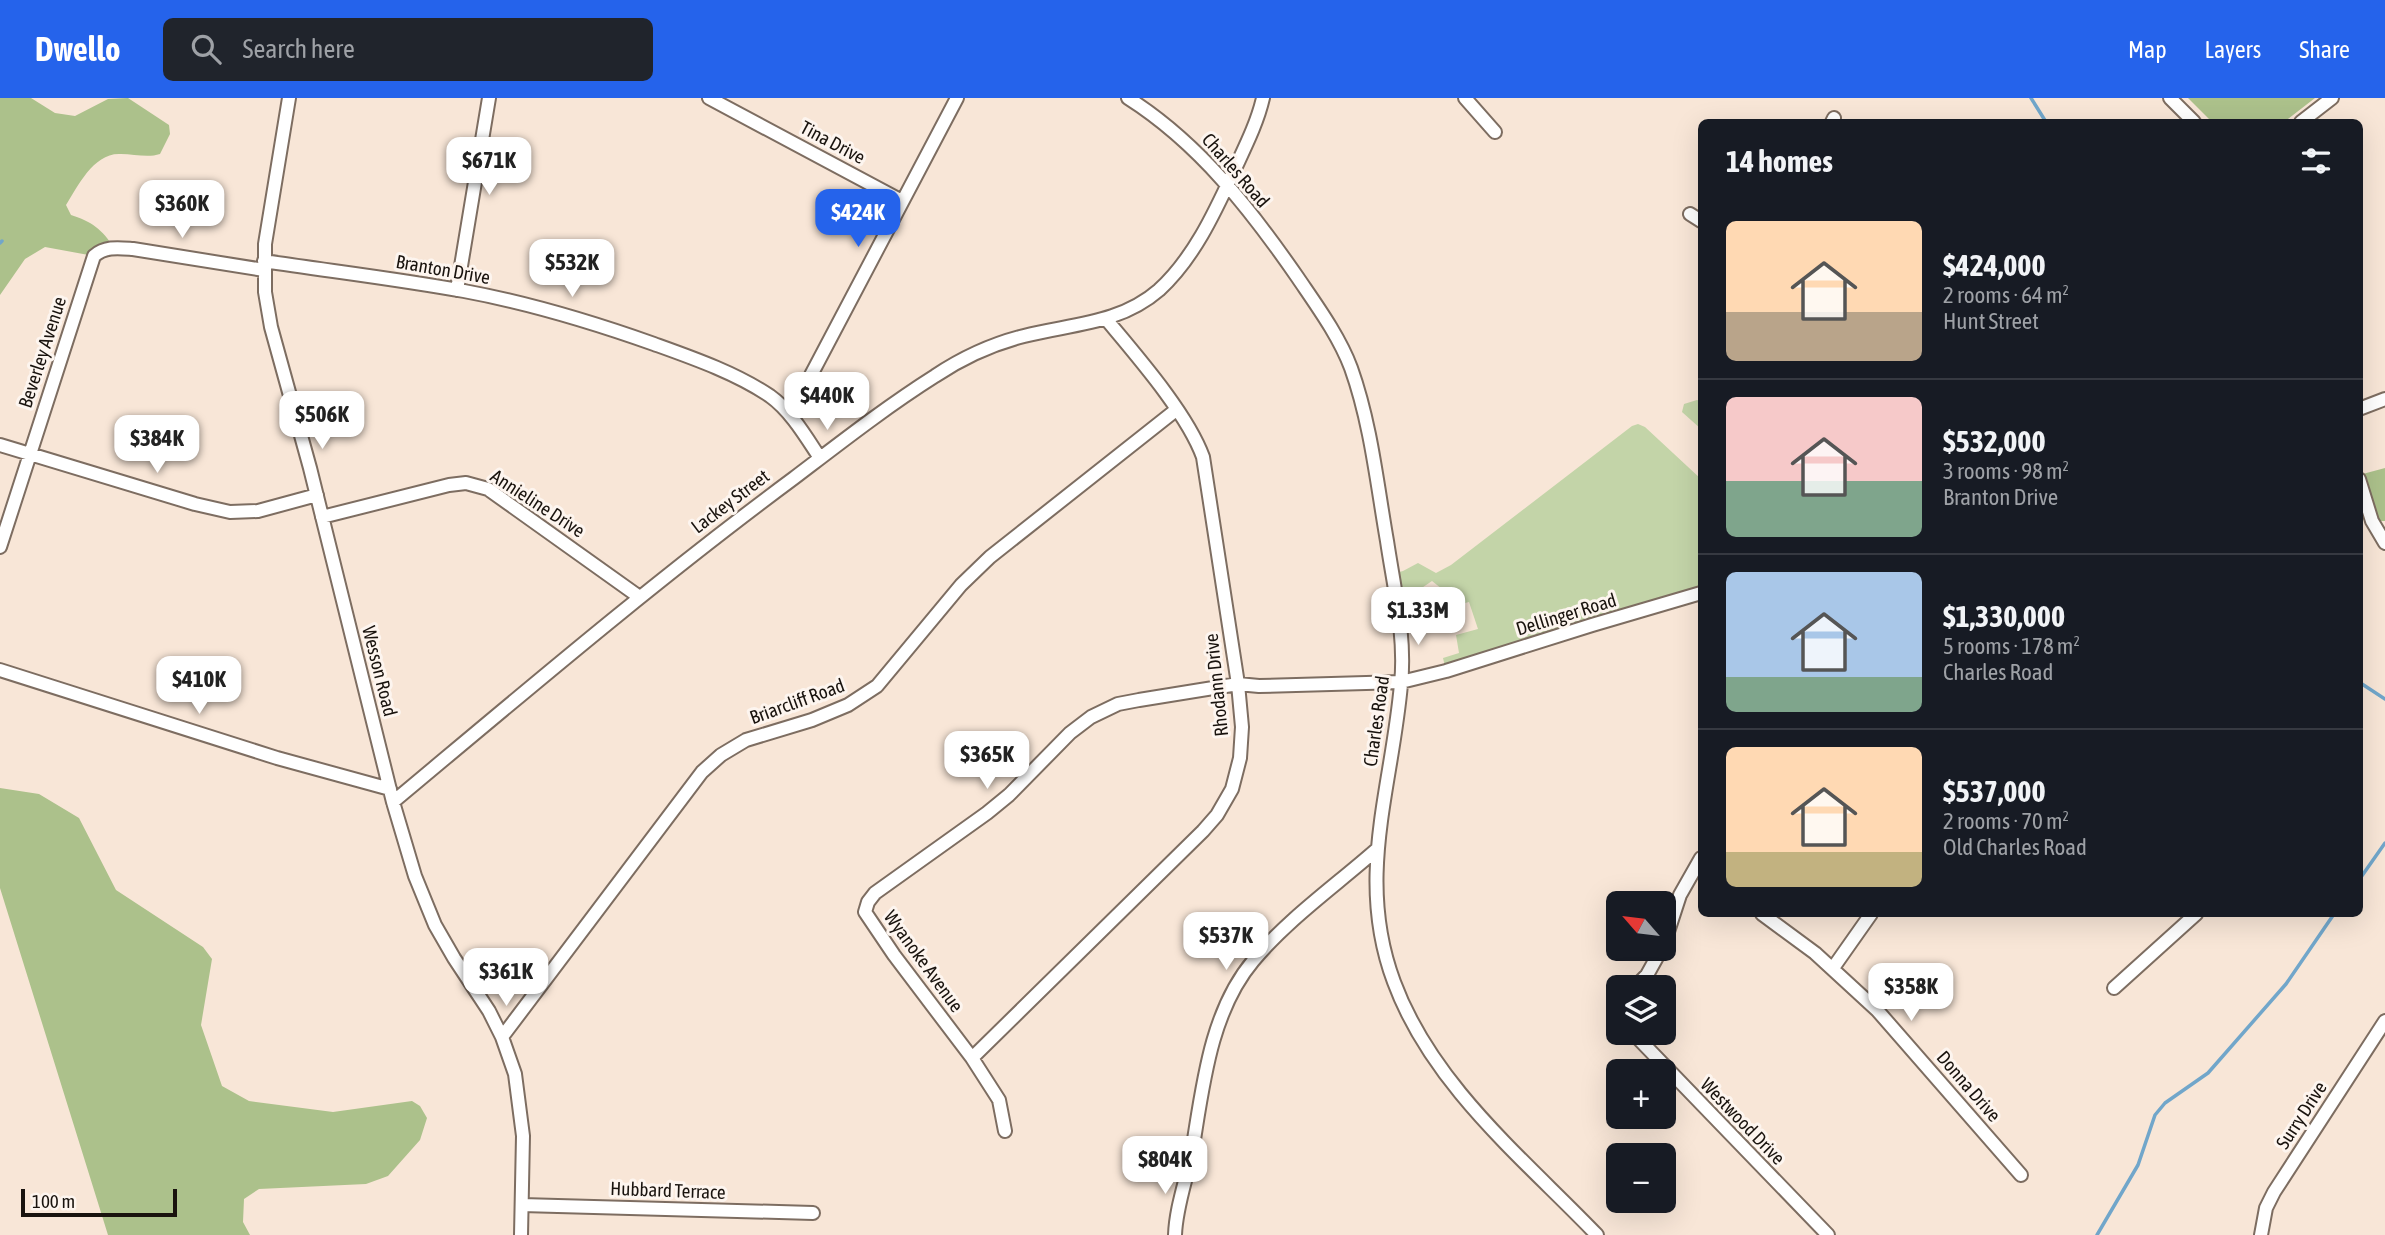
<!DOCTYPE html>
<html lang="en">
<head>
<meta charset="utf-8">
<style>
  :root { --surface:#171b24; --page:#20242c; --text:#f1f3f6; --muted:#9ea1a6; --line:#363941; --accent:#2563eb }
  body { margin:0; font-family:"Asap Condensed",sans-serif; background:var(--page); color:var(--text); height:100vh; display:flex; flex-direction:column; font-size:26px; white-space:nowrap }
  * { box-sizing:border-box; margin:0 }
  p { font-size:23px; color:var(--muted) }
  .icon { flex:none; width:38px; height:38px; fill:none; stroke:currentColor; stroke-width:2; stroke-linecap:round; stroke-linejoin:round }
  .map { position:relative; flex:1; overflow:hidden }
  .side { position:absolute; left:1698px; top:21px; width:665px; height:798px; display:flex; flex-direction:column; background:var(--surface); border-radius:10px; box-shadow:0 7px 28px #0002 }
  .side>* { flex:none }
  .needle { width:46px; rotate:298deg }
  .fabs { position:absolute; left:1606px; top:793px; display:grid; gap:14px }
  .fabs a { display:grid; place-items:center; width:70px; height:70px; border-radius:10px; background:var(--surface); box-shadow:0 7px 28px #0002; font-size:35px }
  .scale { position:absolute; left:21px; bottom:18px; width:156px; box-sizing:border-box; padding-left:7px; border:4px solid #19130e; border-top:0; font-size:19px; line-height:24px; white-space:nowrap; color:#19130e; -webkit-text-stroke:5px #fdf5ef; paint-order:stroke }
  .price { position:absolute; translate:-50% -60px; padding:0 16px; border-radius:14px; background:#fff; color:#222; font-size:23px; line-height:46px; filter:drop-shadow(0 2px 4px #0008) }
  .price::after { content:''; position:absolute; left:50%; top:42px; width:21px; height:16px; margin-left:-10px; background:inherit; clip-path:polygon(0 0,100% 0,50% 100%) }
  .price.selected { background:var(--accent); color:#fff }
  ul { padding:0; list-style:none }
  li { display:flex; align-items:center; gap:21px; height:175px; padding:0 28px }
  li+li { border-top:2px solid var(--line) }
  li span { display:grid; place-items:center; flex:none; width:196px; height:140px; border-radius:10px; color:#555 }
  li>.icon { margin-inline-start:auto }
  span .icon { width:84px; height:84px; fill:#fffc; stroke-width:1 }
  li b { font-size:30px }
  h2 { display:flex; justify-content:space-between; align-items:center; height:84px; padding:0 28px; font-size:30px }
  header { display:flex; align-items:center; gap:42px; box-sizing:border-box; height:98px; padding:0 35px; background:var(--accent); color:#fff }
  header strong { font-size:33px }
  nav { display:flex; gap:38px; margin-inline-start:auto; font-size:24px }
  .search { width:490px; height:63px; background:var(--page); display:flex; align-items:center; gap:18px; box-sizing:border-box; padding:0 24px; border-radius:10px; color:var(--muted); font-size:26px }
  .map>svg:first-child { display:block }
  .green { fill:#c3d4a8 }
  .forest { fill:#acc18b }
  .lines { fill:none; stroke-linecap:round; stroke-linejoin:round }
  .stream { stroke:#71a6ca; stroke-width:3.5 }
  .minor-casing { stroke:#7d6d61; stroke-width:16 }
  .minor { stroke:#fff; stroke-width:12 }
  .labels { text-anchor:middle; stroke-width:6; stroke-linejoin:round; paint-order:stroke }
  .street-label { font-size:19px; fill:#19130e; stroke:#fdf5ef }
</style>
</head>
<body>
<header>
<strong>Dwello</strong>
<div class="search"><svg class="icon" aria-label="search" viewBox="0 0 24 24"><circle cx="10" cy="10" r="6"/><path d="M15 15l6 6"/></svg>Search here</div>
<nav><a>Map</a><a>Layers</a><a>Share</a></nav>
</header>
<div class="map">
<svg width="2385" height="1137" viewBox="0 0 2385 1137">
  <rect width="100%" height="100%" fill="#f8e6d7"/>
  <path class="green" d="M1697,302l4,1v28l-19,-17 2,-8z
    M1638,326l7,3 56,52v114l-255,78 -3,-13 16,-5 -3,-18 22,-6 -9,-27 -8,2 -29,-23 -25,17 -2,4 -8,2 -5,-30 11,-3 15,-8 18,10 15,-8 181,-139z"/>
  <path class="forest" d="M0,0h31l24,15 20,3 33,-17 20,-1 41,27 1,9 -10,20c-12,4 -26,0 -39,0 -27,-2 -43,32 -55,51l5,10c20,6 32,15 43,33l-20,8 -49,-9 -20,12 -25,36z
    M2188,0h127l-31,24h-72z
    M2385,370v53h-13l-13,-46z
    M0,690l39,6 40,24 37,72 87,57 9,12 -11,66 21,61 27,15 84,11 79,-11 8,5 7,12 -7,22 -32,36 -22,8 -107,5 -15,10 -1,23 7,13h-142l-108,-347z"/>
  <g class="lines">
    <path class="stream" d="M2031,0l15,24
      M0,145l2,-2
      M2359,584l26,17
      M2359,782l26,-37
      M2097,1137l41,-70 17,-50 10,-12 43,-30 78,-89 48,-70"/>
    <g class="minor-casing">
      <path id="minor" d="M289,0l-24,146v48l6,35 39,141 83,334 22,74 20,49 19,33 35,53 13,26 13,37 8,62 -2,99
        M709,0l193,103
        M1128,0c71,45 123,112 170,180 19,28 41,58 53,90 20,56 26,116 36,173 7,47 19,96 14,143 -9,104 -46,194 -7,298 38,103 129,176 203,253
        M1465,0l30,34
        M2170,0l24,24
        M1832,24l2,-4
        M2301,24l31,-24
        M1690,116l11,7
        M264,163c66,10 134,18 200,30 65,12 128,31 190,53 39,14 82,29 116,52 21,15 36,41 50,62
        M457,192l32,-192
        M2359,311l26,-10
        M790,317l167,-317
        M0,347l195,59 35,8 28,-1 59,-16
        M2359,381l13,42 13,22
        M322,419l127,-32 17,-2 22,6 150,107
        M0,449l94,-291c11,-10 25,-8 39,-7l131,21
        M0,572l277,88 113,31
        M393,704c133,-111 262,-221 401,-324 46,-35 92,-71 141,-102 27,-18 57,-32 89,-40 47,-12 96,-12 135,-46 34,-31 55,-76 74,-117 11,-24 24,-49 30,-75
        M1762,816l53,39 62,57 144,165
        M1664,846l16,-49 21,-37
        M1833,870l38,-54
        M1635,889l12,-12 15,-27
        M2114,890l82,-74
        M1632,934l196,203
        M502,939l200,-265 19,-17 25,-15 66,-20 36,-15 29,-19 84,-101 29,-28 186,-147
        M972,960l231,-227 14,-16 15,-26 8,-31 2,-31 -4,-43 -35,-227c-16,-44 -67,-102 -97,-138
        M1005,1033l-6,-31 -27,-42 -78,-103 -29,-43 3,-10 7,-9 112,-80 22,-18 61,-62 21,-16 27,-13 21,-4 99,-16 21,2 142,-4 45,-11 146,-46 109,-32
        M522,1107l291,8
        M1175,1137c1,-30 13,-59 18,-89 10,-62 18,-135 60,-185 35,-42 82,-75 123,-111
        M2261,1137l5,-27 8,-16 111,-171"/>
    </g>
    <use href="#minor" class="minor"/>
  </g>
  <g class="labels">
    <g class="street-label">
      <text transform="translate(833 44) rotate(28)" y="7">Tina Drive</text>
      <text transform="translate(1236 72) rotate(49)" y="7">Charles Road</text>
      <text transform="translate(443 171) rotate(10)" y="7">Branton Drive</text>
      <text transform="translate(42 254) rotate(-72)" y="7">Beverley Avenue</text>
      <text transform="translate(730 403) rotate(-37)" y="7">Lackey Street</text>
      <text transform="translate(538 405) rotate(33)" y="7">Annieline Drive</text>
      <text transform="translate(1566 516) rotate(-17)" y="7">Dellinger Road</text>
      <text transform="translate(380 573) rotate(76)" y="7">Wesson Road</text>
      <text transform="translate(1216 587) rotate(-96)" y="7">Rhodann Drive</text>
      <text transform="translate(797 603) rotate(-20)" y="7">Briarcliff Road</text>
      <text transform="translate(1376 623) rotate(-82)" y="7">Charles Road</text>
      <text transform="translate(924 863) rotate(54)" y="7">Wyanoke Avenue</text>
      <text transform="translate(1969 988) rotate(49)" y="7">Donna Drive</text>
      <text transform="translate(2301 1017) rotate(-57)" y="7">Surry Drive</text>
      <text transform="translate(1743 1023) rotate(46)" y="7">Westwood Drive</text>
      <text transform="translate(668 1092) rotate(2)" y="7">Hubbard Terrace</text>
    </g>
  </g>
</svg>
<div class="fabs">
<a><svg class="needle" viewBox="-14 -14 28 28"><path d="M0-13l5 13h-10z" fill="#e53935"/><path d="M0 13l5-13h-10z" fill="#9ea1a6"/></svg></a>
<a><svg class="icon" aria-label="layers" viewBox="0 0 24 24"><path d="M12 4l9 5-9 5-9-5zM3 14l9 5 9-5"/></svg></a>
<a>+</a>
<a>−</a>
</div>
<div class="scale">100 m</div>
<b class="price" style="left:489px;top:99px">$671K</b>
<b class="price" style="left:182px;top:142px">$360K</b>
<b class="price selected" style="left:858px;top:151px">$424K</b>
<b class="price" style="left:572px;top:201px">$532K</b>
<b class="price" style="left:827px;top:334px">$440K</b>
<b class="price" style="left:322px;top:353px">$506K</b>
<b class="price" style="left:157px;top:377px">$384K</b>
<b class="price" style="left:1418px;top:549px">$1.33M</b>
<b class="price" style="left:199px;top:618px">$410K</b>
<b class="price" style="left:987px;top:693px">$365K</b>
<b class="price" style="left:1226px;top:874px">$537K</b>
<b class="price" style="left:506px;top:910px">$361K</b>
<b class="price" style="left:1911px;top:925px">$358K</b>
<b class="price" style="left:1165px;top:1098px">$804K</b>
<section class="side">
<h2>14 homes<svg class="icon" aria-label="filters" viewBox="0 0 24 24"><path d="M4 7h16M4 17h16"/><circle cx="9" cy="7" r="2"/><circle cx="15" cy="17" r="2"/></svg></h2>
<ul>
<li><span style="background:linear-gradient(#ffd9b3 65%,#b9a48a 0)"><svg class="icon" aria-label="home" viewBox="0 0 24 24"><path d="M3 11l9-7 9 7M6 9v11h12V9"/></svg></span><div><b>$424,000</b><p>2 rooms · 64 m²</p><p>Hunt Street</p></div></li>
<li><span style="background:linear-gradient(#f6c9c9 60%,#7fa58c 0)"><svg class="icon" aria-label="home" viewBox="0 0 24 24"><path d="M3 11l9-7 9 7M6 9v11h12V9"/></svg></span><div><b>$532,000</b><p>3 rooms · 98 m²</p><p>Branton Drive</p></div></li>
<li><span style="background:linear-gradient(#a9c7e8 75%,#7fa58c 0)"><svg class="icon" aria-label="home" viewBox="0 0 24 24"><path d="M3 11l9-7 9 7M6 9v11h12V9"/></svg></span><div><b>$1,330,000</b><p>5 rooms · 178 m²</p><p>Charles Road</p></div></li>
<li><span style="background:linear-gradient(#ffd9b3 75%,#c2b280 0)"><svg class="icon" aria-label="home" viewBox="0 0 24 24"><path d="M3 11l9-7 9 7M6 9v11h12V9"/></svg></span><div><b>$537,000</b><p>2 rooms · 70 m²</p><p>Old Charles Road</p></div></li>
</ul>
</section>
</div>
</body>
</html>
